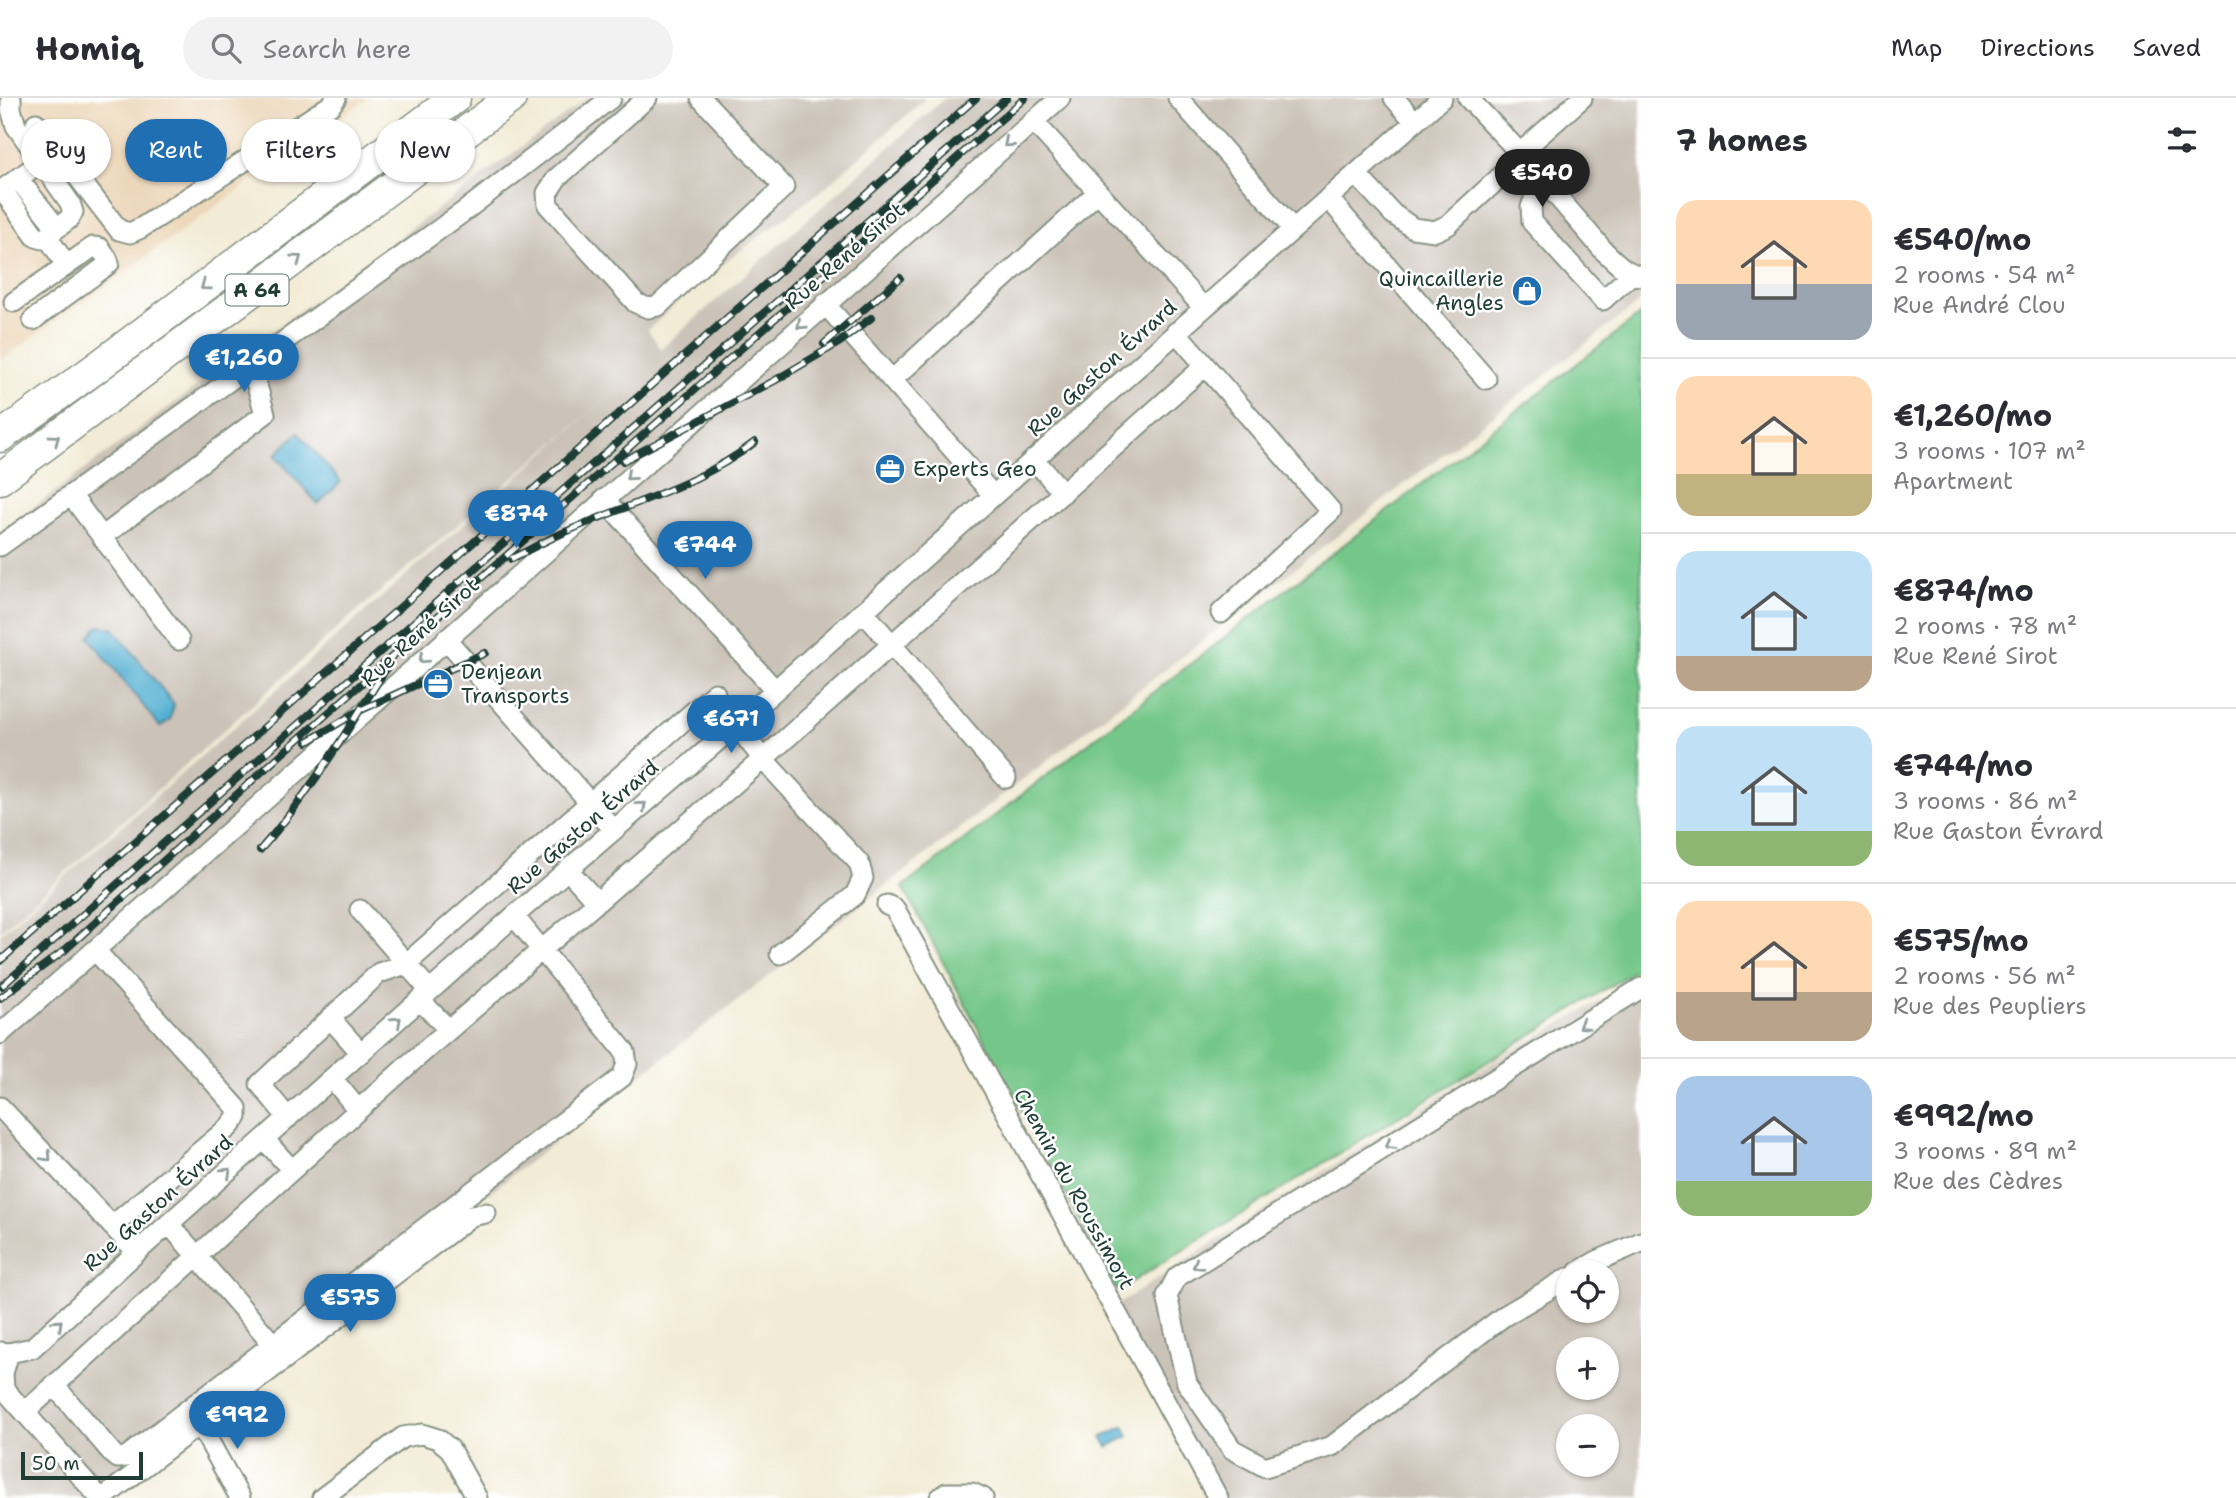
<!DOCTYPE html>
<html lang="en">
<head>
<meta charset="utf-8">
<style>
  :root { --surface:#fff; --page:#f2f2f3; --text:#2b2b33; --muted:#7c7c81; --line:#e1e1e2; --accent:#1f6fb2 }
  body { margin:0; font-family:"Shantell Sans",sans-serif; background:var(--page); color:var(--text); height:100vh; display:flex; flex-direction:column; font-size:26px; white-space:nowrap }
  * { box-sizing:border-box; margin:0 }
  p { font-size:23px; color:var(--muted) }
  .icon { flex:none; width:38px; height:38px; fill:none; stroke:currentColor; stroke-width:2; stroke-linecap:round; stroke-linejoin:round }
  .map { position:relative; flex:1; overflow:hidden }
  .panel { display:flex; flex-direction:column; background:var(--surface); width:595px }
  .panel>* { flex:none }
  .guide { position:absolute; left:21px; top:21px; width:665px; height:63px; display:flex; gap:14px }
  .buttons { position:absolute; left:1556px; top:1162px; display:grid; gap:14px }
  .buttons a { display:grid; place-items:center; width:63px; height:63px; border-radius:50%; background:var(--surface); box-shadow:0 2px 5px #0004; font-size:35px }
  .scale { position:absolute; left:21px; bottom:18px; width:122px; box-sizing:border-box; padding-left:7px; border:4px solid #1f3d34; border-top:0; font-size:19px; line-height:24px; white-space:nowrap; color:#1f3d34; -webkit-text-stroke:5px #fff; paint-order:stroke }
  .price { position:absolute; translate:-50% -60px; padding:0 16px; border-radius:24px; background:var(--accent); color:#fff; font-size:23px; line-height:46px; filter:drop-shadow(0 2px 4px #0008) }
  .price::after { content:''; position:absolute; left:50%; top:42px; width:21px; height:16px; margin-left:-10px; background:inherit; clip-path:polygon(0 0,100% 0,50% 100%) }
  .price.on { background:#222; color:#fff }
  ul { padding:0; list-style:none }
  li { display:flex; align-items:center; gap:21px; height:175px; padding:0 35px }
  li+li { border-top:2px solid var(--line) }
  li span { display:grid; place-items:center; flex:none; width:196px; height:140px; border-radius:21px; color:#555 }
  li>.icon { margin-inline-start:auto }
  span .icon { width:84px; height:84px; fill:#fffc; stroke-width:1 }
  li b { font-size:30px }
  h2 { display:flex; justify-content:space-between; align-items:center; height:84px; padding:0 35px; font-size:30px }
  .pill { padding:0 24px; border-radius:32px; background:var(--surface); box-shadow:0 2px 5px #0004; font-size:24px; line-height:63px }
  .pill.on { background:var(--accent); color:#fff }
  header { display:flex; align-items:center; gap:42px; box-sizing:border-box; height:98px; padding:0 35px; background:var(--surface); border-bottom:2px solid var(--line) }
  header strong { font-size:33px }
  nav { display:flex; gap:38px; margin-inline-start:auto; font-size:24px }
  .search { width:490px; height:63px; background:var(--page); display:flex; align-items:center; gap:18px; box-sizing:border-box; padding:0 24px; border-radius:38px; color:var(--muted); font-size:26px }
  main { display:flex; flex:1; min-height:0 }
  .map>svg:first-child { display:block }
  .built { fill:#ecd7ba }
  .industrial { fill:#cbc2b8; fill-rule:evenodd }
  .green { fill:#75c789; stroke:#4a825e; stroke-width:2 }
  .water { fill:#55b0d3; stroke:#3a7684; stroke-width:2 }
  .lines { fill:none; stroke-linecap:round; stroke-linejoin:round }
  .minor-casing { stroke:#889484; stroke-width:23 }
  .highway-casing { stroke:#889484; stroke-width:33 }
  .minor { stroke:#fff; stroke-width:19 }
  .highway { stroke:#fff; stroke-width:30 }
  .rail-casing { stroke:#1f3d34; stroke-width:8 }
  .rail { stroke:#fff; stroke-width:5; stroke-dasharray:16; stroke-linecap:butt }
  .oneway { stroke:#8f9e9a }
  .labels { text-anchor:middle; stroke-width:5; stroke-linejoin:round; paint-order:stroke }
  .shield { fill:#fff; stroke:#627771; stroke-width:2 }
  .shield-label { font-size:19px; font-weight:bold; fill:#1f3d34 }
  .street-label { font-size:21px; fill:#1f3d34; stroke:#fff }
  .poi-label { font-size:21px; fill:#1f3d34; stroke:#fff; text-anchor:start }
</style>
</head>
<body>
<header>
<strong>Homiq</strong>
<div class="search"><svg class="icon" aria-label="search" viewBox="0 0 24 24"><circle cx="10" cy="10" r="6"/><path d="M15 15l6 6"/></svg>Search here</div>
<nav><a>Map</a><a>Directions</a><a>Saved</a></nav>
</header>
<main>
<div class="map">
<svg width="1641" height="1400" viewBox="0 0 1641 1400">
  <rect width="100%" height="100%" fill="#fff"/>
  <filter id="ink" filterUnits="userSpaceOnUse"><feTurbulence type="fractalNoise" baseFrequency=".0143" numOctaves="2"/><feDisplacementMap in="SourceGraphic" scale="14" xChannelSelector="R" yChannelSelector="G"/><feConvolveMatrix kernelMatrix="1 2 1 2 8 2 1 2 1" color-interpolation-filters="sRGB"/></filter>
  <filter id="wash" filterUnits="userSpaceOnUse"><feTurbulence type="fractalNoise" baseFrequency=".00686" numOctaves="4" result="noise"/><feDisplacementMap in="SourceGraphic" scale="28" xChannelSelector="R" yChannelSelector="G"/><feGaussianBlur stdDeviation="1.57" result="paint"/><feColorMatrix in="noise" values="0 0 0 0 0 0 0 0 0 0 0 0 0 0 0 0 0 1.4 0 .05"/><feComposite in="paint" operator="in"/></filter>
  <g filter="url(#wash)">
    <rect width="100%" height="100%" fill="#f2ebd5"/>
    <path class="built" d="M0,0h368l-368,263z"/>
    <path class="industrial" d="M588,0h338l-104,92 -121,90 -53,50 13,19 284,-251h696v203l-1186,918 -366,279h-89v-564l602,-532 -247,211 -355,318v-399z
      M1641,880v520h-423l-104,-191 379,-245zM1568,1174h38v39h-38zM1568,1251h38v39h-38zM1568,1328h38v39h-38z"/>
    <path class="green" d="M1641,216v653l-524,324 -214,-404z"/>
    <path class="water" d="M298,335l43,49 -23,22 -43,-49z
      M99,528l14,2 61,76 -4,16 -10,7 -71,-90z
      M1124,1328l5,10 -21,11 -6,-10z"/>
  </g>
  <g filter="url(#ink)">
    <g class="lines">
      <g class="minor-casing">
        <path id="minor" d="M11,0v11l5,17 54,77 3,9 -4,7 -26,20 -7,-2 -30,-42v-8l35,-25
          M647,0l-90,80 -10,15 1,12 88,98 12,5 10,-2 126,-119 -83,-89
          M1178,0l115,131
          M1394,0l21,24
          M1468,0l52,55 84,98c12,11 21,22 37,25
          M1033,23l171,187
          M36,25l83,107 11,3 11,-5 190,-123 5,-7
          M1356,76l37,40 20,14 22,3 13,-6 50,-46 22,-26 62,-55
          M1542,80l-11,29 1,15 71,78 29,-26
          M18,81l39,49
          M1328,100l158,181
          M47,138l19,29
          M14,204l79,-55 7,1 7,10 2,5 -3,3 -73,54
          M825,206l168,191
          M1176,234l155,179 -110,102
          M892,282l206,-188
          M1034,361l29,34
          M71,397l108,145
          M604,401l171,191
          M102,439l163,-123 -14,-50
          M0,448l466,-336 145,-112
          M863,513l143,167
          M446,541l168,191
          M736,627l27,34 96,104 4,15 -8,17 -75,59
          M568,772l29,32
          M887,807l8,4 323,589
          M360,812l70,81
          M95,852l142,158v9l-8,10 -117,99
          M420,902l29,30
          M331,921l30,34
          M0,936l1060,-936
          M332,980l26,32
          M0,1009l137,145
          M288,1020l-28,-34 119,-111 27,-9 309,-271
          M264,1041l28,31
          M1578,1174l19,-11 44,-19
          M1568,1180l-64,38 -172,130 -67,21 -33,-18 -45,-66 -20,-87 10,-19 464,-289
          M273,1246l349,-267 5,-13 -2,-12 -111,-136
          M0,1254l9,1 23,-5 105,-96 377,-336 222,-191 468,-417 238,-210
          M9,1255l-6,20 1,16 96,109
          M54,1287l59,69 5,4 8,-1 147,-113 -104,-120
          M25,1314l383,-347 355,-306 442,-393
          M199,1325l41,75
          M103,1400l368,-282 15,-3
          M322,1400l81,-61 19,-3 16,5 12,10 27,49
          M940,1400l6,-5h26l11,5"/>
      </g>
      <g class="highway-casing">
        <path id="highway" d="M0,339l96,-69 359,-270
          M0,381l511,-381"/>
      </g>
      <use href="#minor" class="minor"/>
      <use href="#highway" class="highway"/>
      <g class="rail-casing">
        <path id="rail" d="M824,246l76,-66
          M623,363l151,-80 66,-39 31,-24
          M511,461c20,-10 39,-21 59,-29 63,-28 130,-45 185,-88
          M307,644l52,-31 126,-58
          M260,752c49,-55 86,-118 126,-181
          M0,863l976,-863
          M2,888l1005,-888
          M0,900l65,-48 211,-191 749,-661"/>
      </g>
      <use href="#rail" class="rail"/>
    </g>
    <defs><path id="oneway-chevron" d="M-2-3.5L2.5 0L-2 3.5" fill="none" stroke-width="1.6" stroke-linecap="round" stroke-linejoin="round" transform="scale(1.75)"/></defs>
    <g class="oneway">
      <use href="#oneway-chevron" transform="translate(1008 45) rotate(139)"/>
      <use href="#oneway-chevron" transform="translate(297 161) rotate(-37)"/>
      <use href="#oneway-chevron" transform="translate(205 188) rotate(143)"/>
      <use href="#oneway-chevron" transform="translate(801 227) rotate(138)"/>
      <use href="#oneway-chevron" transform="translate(55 341) rotate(-36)"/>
      <use href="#oneway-chevron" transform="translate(630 378) rotate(139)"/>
      <use href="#oneway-chevron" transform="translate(423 561) rotate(138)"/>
      <use href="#oneway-chevron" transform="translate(642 708) rotate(-41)"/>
      <use href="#oneway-chevron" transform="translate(397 923) rotate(-42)"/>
      <use href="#oneway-chevron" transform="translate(1583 927) rotate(148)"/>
      <use href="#oneway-chevron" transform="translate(1390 1047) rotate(148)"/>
      <use href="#oneway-chevron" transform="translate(47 1059) rotate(47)"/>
      <use href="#oneway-chevron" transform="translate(227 1074) rotate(-42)"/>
      <use href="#oneway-chevron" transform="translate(1197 1167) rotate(148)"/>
      <use href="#oneway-chevron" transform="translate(58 1226) rotate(-43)"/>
    </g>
  </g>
  <defs>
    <g id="shop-disc" transform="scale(1.575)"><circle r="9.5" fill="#1f6fb2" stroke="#fff"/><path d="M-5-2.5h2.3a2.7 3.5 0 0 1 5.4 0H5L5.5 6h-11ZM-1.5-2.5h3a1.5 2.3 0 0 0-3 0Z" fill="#fff"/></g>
    <g id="office-disc" transform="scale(1.575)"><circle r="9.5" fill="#1f6fb2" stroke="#fff"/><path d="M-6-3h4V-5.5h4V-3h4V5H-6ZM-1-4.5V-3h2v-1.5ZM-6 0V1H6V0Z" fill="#fff"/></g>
  </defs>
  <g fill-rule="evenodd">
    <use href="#shop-disc" x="1527" y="193"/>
    <use href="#office-disc" x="890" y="371"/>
    <use href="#office-disc" x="438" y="586"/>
  </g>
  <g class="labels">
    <rect class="shield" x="225.5" y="176.5" width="63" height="31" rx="5"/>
    <g class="shield-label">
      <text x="257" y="199">A 64</text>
    </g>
    <g class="street-label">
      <text transform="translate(845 158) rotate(-41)" y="7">Rue René Sirot</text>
      <text transform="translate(1102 270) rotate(-42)" y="7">Rue Gaston Évrard</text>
      <text transform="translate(420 534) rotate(-42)" y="7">Rue René Sirot</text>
      <text transform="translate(583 729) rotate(-41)" y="7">Rue Gaston Évrard</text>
      <text transform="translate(1074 1091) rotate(61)" y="7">Chemin du Roussimort</text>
      <text transform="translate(158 1105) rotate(-42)" y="7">Rue Gaston Évrard</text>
    </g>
    <g class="poi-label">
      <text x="1504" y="188" text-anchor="end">Quincaillerie<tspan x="1504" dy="24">Angles</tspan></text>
      <text x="913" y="378">Experts Geo</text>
      <text x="461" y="581">Denjean<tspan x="461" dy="24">Transports</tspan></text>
    </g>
  </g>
</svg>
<div class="buttons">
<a><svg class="icon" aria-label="locate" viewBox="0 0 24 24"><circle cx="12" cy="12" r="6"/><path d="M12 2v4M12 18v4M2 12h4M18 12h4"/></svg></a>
<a>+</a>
<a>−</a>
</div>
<div class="scale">50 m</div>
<b class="price on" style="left:1542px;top:111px">€540</b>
<b class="price" style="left:244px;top:296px">€1,260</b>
<b class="price" style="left:516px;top:452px">€874</b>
<b class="price" style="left:705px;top:483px">€744</b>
<b class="price" style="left:731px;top:657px">€671</b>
<b class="price" style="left:350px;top:1236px">€575</b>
<b class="price" style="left:237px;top:1353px">€992</b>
<div class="guide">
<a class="pill">Buy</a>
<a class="pill on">Rent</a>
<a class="pill">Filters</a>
<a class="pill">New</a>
</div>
</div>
<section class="panel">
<h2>7 homes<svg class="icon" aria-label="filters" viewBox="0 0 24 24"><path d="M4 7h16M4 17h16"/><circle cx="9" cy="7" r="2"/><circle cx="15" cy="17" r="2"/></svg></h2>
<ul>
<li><span style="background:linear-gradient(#ffd9b3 60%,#9aa5b1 0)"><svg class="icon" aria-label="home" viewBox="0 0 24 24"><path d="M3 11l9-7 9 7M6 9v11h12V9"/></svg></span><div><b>€540/mo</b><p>2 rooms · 54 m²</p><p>Rue André Clou</p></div></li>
<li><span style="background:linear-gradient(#ffd9b3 70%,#c2b280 0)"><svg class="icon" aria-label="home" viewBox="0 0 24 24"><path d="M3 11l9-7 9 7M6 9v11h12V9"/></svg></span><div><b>€1,260/mo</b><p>3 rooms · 107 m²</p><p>Apartment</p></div></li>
<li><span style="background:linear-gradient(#bfe0f5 75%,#b9a48a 0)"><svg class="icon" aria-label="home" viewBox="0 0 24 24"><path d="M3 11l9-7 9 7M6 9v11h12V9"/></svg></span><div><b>€874/mo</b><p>2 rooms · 78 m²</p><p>Rue René Sirot</p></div></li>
<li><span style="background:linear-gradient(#bfe0f5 75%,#8fb573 0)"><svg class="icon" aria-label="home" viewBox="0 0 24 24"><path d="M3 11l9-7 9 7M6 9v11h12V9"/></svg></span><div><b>€744/mo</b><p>3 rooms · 86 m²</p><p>Rue Gaston Évrard</p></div></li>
<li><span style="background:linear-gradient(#ffd9b3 65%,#b9a48a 0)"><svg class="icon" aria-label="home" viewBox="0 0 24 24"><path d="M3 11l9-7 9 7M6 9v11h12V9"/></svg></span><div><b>€575/mo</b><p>2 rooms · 56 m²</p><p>Rue des Peupliers</p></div></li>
<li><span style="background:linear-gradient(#a9c7e8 75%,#8fb573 0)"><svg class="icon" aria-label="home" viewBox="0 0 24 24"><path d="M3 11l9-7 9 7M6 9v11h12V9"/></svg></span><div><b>€992/mo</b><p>3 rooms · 89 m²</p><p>Rue des Cèdres</p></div></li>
</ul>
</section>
</main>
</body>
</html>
